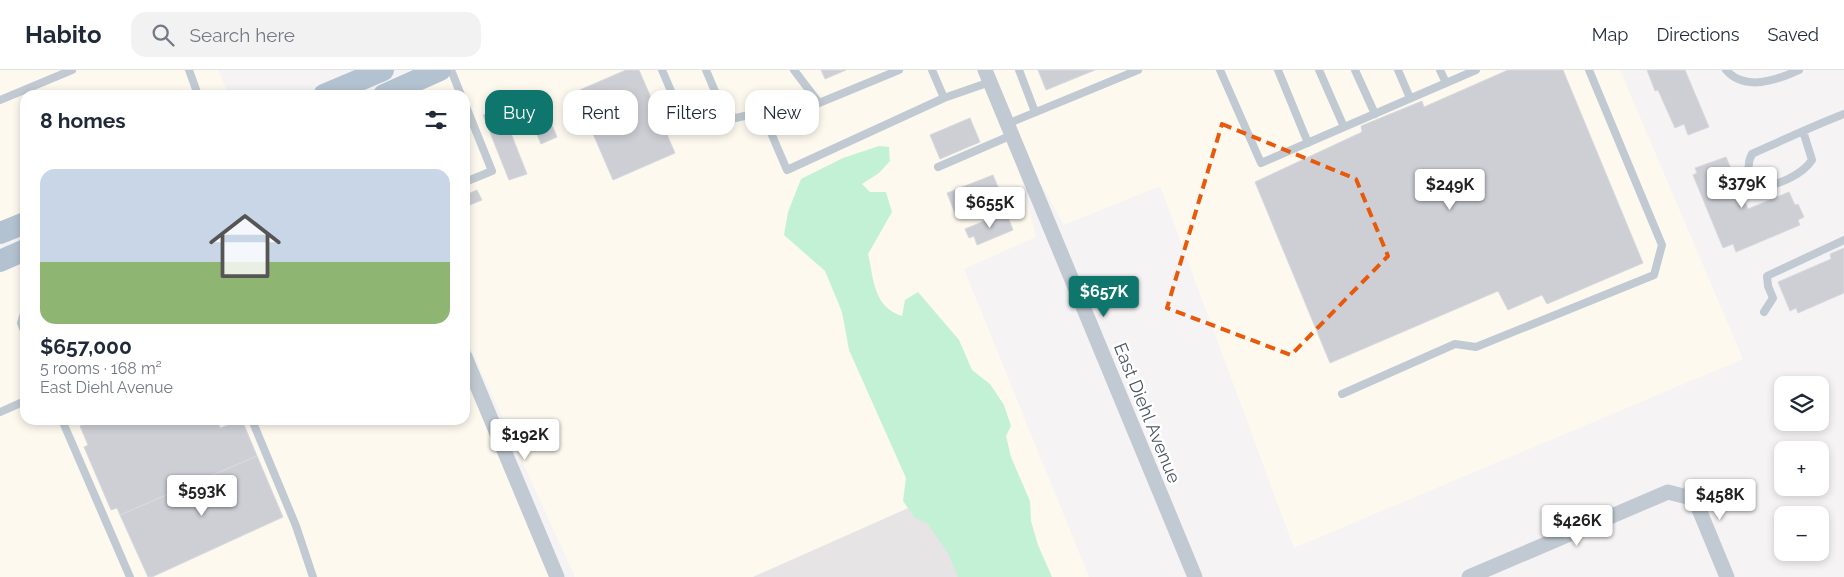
<!DOCTYPE html>
<html lang="en">
<head>
<meta charset="utf-8">
<style>
  :root { --surface:#fff; --page:#f2f2f3; --text:#1f2937; --muted:#747a83; --line:#e0e1e3; --accent:#0f766e }
  body { margin:0; font-family:Raleway,sans-serif; background:var(--page); color:var(--text); height:100vh; display:flex; flex-direction:column; font-size:19px; white-space:nowrap }
  * { box-sizing:border-box; margin:0 }
  p { font-size:16px; color:var(--muted) }
  .icon { flex:none; width:28px; height:28px; fill:none; stroke:currentColor; stroke-width:2; stroke-linecap:round; stroke-linejoin:round }
  .map { position:relative; flex:1; overflow:hidden }
  .details { position:absolute; left:20px; top:20px; width:450px; height:335px; display:flex; flex-direction:column; background:var(--surface); border-radius:15px; box-shadow:0 2px 8px #0003 }
  .details>* { flex:none }
  .banner { position:absolute; left:485px; top:20px; width:475px; height:45px; display:flex; gap:10px }
  .buttons { position:absolute; left:1774px; top:306px; display:grid; gap:10px }
  .buttons a { display:grid; place-items:center; width:55px; height:55px; border-radius:10px; background:var(--surface); box-shadow:0 2px 8px #0003; font-size:25px }
  .price { position:absolute; translate:-50% -42px; padding:0 11px; border-radius:5px; background:#fff; color:#222; font-size:16px; line-height:32px; filter:drop-shadow(0 1px 2px #0008) }
  .price::after { content:''; position:absolute; left:50%; top:30px; width:15px; height:11px; margin-left:-8px; background:inherit; clip-path:polygon(0 0,100% 0,50% 100%) }
  .price.active { background:var(--accent); color:#fff }
  ul { padding:0; list-style:none }
  li { display:grid; align-content:center; gap:10px; height:265px; padding:0 20px }
  li+li { border-top:1px solid var(--line) }
  li span { display:grid; place-items:center; height:155px; border-radius:15px; color:#555 }
  li>.icon { margin-inline-start:auto }
  span .icon { width:90px; height:90px; fill:#fffc; stroke-width:1 }
  li b { font-size:21px }
  h2 { display:flex; justify-content:space-between; align-items:center; height:60px; padding:0 20px; font-size:21px }
  .chip { padding:0 18px; border-radius:15px; background:var(--surface); box-shadow:0 2px 8px #0003; font-size:18px; line-height:45px }
  .chip.active { background:var(--accent); color:#fff }
  header { display:flex; align-items:center; gap:30px; box-sizing:border-box; height:70px; padding:0 25px; background:var(--surface); border-bottom:1px solid var(--line) }
  header strong { font-size:24px }
  nav { display:flex; gap:28px; margin-inline-start:auto; font-size:18px }
  .search { width:350px; height:45px; background:var(--page); display:flex; align-items:center; gap:12px; box-sizing:border-box; padding:0 18px; border-radius:15px; color:var(--muted); font-size:19px }
  .map>svg:first-child { display:block }
  .commercial { fill:#fdf9ef }
  .education { fill:#e6e4e5 }
  .green { fill:#c3f1d5 }
  .building { fill:#cdcfd5; stroke:#d7d9de }
  .lines { fill:none; stroke-linecap:round; stroke-linejoin:round }
  .lane { stroke:#c1cad2; stroke-width:8 }
  .street { stroke:#c1cad2; stroke-width:15 }
  .primary { stroke:#b3c2d1; stroke-width:22 }
  .marked { fill:none; stroke:#e8590c; stroke-width:4; stroke-dasharray:10 6; stroke-linejoin:round }
  .labels { text-anchor:middle; stroke-width:5; stroke-linejoin:round; paint-order:stroke }
  .street-label { font-size:18px; fill:#4a5661; stroke:#fff }
</style>
</head>
<body>
<header>
<strong>Habito</strong>
<div class="search"><svg class="icon" aria-label="search" viewBox="0 0 24 24"><circle cx="10" cy="10" r="6"/><path d="M15 15l6 6"/></svg>Search here</div>
<nav><a>Map</a><a>Directions</a><a>Saved</a></nav>
</header>
<div class="map">
<svg width="1844" height="507" viewBox="0 0 1844 507">
  <rect width="100%" height="100%" fill="#f5f3f3"/>
  <path class="commercial" d="M0,0h218l11,25h-204v128l-25,10z
    M440,0h1180l123,289 -449,189 -134,-362 -96,39 -56,-99 28,111 -72,32 125,308h-91l-38,-91 -207,91h-178l-110,-241v-241h-81z
    M25,180v170h440v-63l92,220h-557v-316z"/>
  <path class="education" d="M960,415l38,92h-245z"/>
  <path class="green" d="M879,76l10,1 1,14 -11,12 -17,11 8,8h16l6,20 -24,42c6,25 5,53 34,62l3,-16 13,-8 41,48 13,30 18,14 14,21 7,21 -5,10 5,21 19,44 1,20 7,24 14,32h-94l-10,-24 -21,-30 -12,-5 -12,-17 3,-23 -57,-128 -7,-38 -17,-41 -41,-36 4,-23 13,-33 42,-21z"/>
  <path class="building" d="M626,0h13l36,83 -62,27 -38,-88z
    M821,0h25l-21,9z
    M1038,0h57l-49,20z
    M1508,0h55l80,193 -96,41 -5,-9 -34,15 -10,-19 -168,72 -75,-181 107,-50 -1,-6 61,-25 2,6z
    M1647,0h38l24,57 -21,8 -4,-11 -9,4 -17,-38 -3,1z
    M501,38l26,66 -18,6 -26,-65z
    M970,48l10,24 -40,17 -10,-24z
    M550,50l7,17 -16,7 -7,-17z
    M1726,87l22,52 41,-17 6,13 3,-1 6,13 -6,3 2,5 -64,27 -3,-8 -10,4 -30,-73 4,-2 -2,-5z
    M993,105l9,22 -46,19 -9,-23z
    M477,120l5,10 -17,7v-12z
    M1006,142l7,18 -36,15 -3,-9 -5,2 -4,-9z
    M1844,178v45l-46,20 -2,-5 -6,3 -12,-29 53,-23 -1,-5z
    M96,350h121l3,8 22,-8 15,36 -137,59 -3,-7 -6,2 -27,-63 4,-2 -8,-19z
    M257,386l26,61 -131,60h-4l-28,-62z"/>
  <g class="lines">
    <path class="lane" d="M189,0l9,25
      M451,0l10,25
      M662,0l24,56 7,5 11,-1 23,-10 35,-8 25,58 157,-72
      M706,0l21,50
      M794,0l25,33 80,-33
      M932,0l12,28 46,-16
      M1019,0l16,42
      M1220,0l41,93 215,-93
      M1278,0l30,73
      M1319,0l25,57
      M1355,0l20,44
      M1398,0l12,28
      M1440,0l6,13
      M1726,0c19,22 51,10 73,0
      M0,30l72,-30
      M465,34l27,67 -27,11
      M1007,54l131,-54
      M1803,61l9,29c-10,15 -36,27 -54,26 -8,-11 -13,-19 -6,-32 31,-14 61,-28 92,-40
      M938,97l74,-32
      M25,240l-4,13 4,10
      M1764,242l9,-14 -5,-12 -1,-10 77,-36
      M1342,324l113,-50 21,3 178,-72 8,-30 -73,-175
      M0,342l25,-11
      M62,350l68,157
      M252,350l44,106 17,51"/>
    <path class="street" d="M985,0l210,507
      M465,287l92,220
      M1469,507l199,-85 23,6 7,9 29,70"/>
    <path class="primary" d="M324,25l59,-25
      M384,25l56,-25
      M0,163l25,-10
      M0,191l25,-11"/>
  </g>
  <path class="marked" d="M1222,54l134,55 32,77 -97,99 -124,-47z"/>
  <g class="labels">
    <g class="street-label">
      <text transform="translate(1147 343) rotate(68)" y="6">East Diehl Avenue</text>
    </g>
  </g>
</svg>
<div class="buttons">
<a><svg class="icon" aria-label="layers" viewBox="0 0 24 24"><path d="M12 4l9 5-9 5-9-5zM3 14l9 5 9-5"/></svg></a>
<a>+</a>
<a>−</a>
</div>
<b class="price" style="left:1742px;top:139px">$379K</b>
<b class="price" style="left:1450px;top:141px">$249K</b>
<b class="price" style="left:990px;top:159px">$655K</b>
<b class="price active" style="left:1104px;top:248px">$657K</b>
<b class="price" style="left:525px;top:391px">$192K</b>
<b class="price" style="left:202px;top:447px">$593K</b>
<b class="price" style="left:1720px;top:451px">$458K</b>
<b class="price" style="left:1577px;top:477px">$426K</b>
<div class="banner">
<a class="chip active">Buy</a>
<a class="chip">Rent</a>
<a class="chip">Filters</a>
<a class="chip">New</a>
</div>
<section class="details">
<h2>8 homes<svg class="icon" aria-label="filters" viewBox="0 0 24 24"><path d="M4 7h16M4 17h16"/><circle cx="9" cy="7" r="2"/><circle cx="15" cy="17" r="2"/></svg></h2>
<ul>
<li><span style="background:linear-gradient(#c9d6e8 60%,#8fb573 0)"><svg class="icon" aria-label="home" viewBox="0 0 24 24"><path d="M3 11l9-7 9 7M6 9v11h12V9"/></svg></span><div><b>$657,000</b><p>5 rooms · 168 m²</p><p>East Diehl Avenue</p></div></li>
</ul>
</section>
</div>
</body>
</html>
